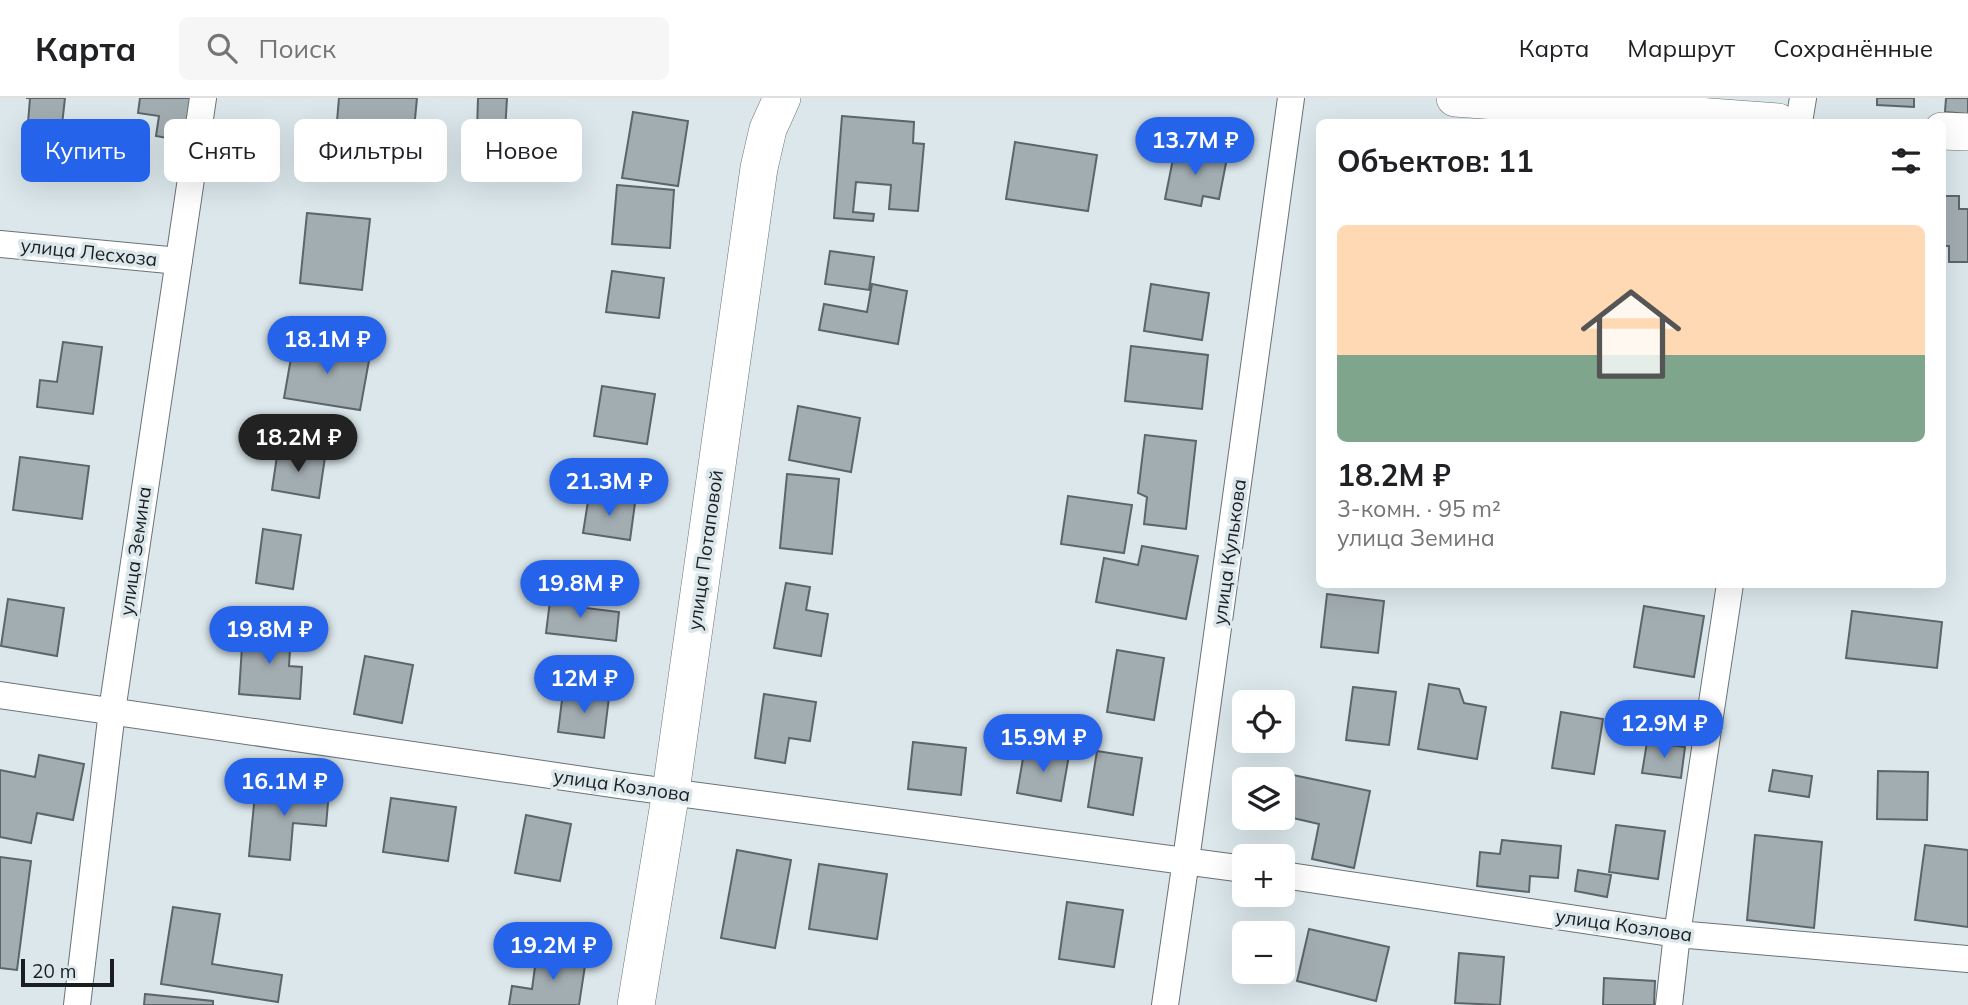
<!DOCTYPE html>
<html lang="ru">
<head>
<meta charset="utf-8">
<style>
  :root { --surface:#fff; --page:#f6f6f6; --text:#202124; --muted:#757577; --line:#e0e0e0; --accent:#2563eb }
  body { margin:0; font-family:Mulish,sans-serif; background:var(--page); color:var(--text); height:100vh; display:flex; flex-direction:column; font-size:26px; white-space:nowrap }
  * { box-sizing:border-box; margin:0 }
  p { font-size:23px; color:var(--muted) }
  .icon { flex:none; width:38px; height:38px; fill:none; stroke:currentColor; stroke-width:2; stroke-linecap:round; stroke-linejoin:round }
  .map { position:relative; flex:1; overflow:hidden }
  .sheet { position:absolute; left:1316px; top:21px; width:630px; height:469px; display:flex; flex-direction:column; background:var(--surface); border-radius:10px; box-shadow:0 7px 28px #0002 }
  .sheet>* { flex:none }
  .guide { position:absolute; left:21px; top:21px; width:665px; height:63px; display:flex; gap:14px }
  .fabs { position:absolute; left:1232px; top:592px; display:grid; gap:14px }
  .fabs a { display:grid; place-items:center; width:63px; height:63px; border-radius:10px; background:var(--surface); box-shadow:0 7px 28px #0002; font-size:35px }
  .scale { position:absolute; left:21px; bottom:18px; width:93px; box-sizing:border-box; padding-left:7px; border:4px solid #1a1e20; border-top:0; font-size:19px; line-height:24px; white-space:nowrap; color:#1a1e20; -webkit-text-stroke:5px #dbe7eb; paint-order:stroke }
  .price { position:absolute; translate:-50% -60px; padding:0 16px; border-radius:24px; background:var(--accent); color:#fff; font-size:23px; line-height:46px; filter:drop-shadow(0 2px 4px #0008) }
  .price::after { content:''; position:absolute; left:50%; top:42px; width:21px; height:16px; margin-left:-10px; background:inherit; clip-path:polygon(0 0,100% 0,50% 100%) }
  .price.on { background:#222; color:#fff }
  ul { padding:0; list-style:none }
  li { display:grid; align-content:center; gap:14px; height:371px; padding:0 21px }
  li+li { border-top:2px solid var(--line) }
  li span { display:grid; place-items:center; height:217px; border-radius:10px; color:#555 }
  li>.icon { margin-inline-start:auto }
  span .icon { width:126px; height:126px; fill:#fffc; stroke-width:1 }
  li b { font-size:30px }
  h2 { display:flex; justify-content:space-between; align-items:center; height:84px; padding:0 21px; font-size:30px }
  .chip { padding:0 24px; border-radius:10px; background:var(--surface); box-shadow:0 7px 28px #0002; font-size:24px; line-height:63px }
  .chip.on { background:var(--accent); color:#fff }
  header { display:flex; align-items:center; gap:42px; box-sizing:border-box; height:98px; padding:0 35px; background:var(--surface); border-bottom:2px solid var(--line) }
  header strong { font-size:33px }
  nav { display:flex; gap:38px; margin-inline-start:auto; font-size:24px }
  .search { width:490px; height:63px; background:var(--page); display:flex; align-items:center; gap:18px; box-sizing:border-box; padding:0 24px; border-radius:10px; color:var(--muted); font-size:26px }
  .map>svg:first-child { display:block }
  .building { fill:#a2adb2; stroke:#5c6569; stroke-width:2 }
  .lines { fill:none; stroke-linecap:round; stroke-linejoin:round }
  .street-casing { stroke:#697377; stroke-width:28 }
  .secondary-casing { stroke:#697377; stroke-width:38 }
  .street { stroke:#fff; stroke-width:26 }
  .secondary { stroke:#fff; stroke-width:37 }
  .labels { text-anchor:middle; stroke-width:7; stroke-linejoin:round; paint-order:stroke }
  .street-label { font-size:19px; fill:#1a1e20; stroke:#dbe7eb }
</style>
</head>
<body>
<header>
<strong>Карта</strong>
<div class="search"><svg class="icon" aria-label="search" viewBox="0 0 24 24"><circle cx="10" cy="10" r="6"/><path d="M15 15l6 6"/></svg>Поиск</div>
<nav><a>Карта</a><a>Маршрут</a><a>Сохранённые</a></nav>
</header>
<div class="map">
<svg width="1968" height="907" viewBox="0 0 1968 907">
  <rect width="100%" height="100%" fill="#dbe7eb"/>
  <path class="building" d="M26,0h39l-3,27 -34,-2 2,-25z
    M140,0h51l-7,43 -28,-5 3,-20 -21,-3z
    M339,0h78l-4,42 -36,-3 1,-13 -41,-3z
    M478,0h29l-2,34 -28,-1z
    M1877,0h37v9l-37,-2z
    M1946,0h22v16l-23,-2z
    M633,14l55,9 -10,65 -56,-8z
    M842,18l72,6 -1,21 11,1 -6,67 -29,-2 2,-24 -35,-3 -3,30 21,2 -1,7 -39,-3z
    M1015,44l82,13 -9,56 -82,-12z
    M1175,51l52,9 -8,41 -16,-3 -2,10 -36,-7z
    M617,87l57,5 -4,58 -58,-4z
    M1942,98h17v13h9v53h-19v-16h-7z
    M307,115l63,6 -8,71 -62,-7z
    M830,153l44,6 -5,33 -44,-6z
    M612,173l52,7 -5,40 -53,-6z
    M872,186l35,7 -9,53 -79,-14 5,-26 43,8z
    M1151,186l58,9 -7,47 -58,-9z
    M294,243l76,14 -10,55 -76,-12z
    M63,244l39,5 -9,67 -56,-7 3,-27 17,2z
    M1131,248l77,9 -6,54 -77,-8z
    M602,288l53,8 -8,50 -53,-8z
    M798,308l62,12 -9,54 -62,-12z
    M1145,337l51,6 -10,88 -42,-5 3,-27 -9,-4z
    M278,351l47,8 -6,41 -47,-8z
    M20,359l69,9 -7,53 -69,-9z
    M787,376l52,5 -7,75 -52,-6z
    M589,397l46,8 -5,37 -47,-7z
    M1068,398l64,9 -8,48 -63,-9z
    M263,431l38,6 -8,54 -37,-6z
    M1142,448l56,10 -12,63 -90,-17 8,-44 34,7z
    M786,485l24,4 -4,23 22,4 -7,42 -47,-8z
    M551,495l28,4 -1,10 41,5 -3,29 -70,-8z
    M1327,496l57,7 -6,52 -57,-6z
    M8,501l56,9 -7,48 -56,-10z
    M1644,508l60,10 -10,61 -60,-10z
    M1852,513l90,11 -5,46 -91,-10z
    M243,532l48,4 -2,32 13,1 -2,32 -61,-5z
    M1117,552l47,8 -10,62 -47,-8z
    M365,558l48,9 -11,58 -48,-9z
    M1429,586l30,5 5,14 22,4 -9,52 -59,-10z
    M1353,589l43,5 -7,53 -43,-5z
    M563,594l46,5 -5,41 -46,-6z
    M764,596l52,8 -6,39 -21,-3 -4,25 -30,-5z
    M1561,614l42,7 -9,55 -42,-6z
    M913,644l53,6 -5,47 -53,-6z
    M1647,644l38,5 -4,31 -39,-5z
    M1025,649l44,8 -8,46 -44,-8z
    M1097,653l45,7 -9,57 -45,-8z
    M39,657l45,9 -11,56 -36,-7 -6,30 -31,-6v-67l35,7z
    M1773,672l39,6 -3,21 -40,-6z
    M1878,673l50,1 -1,48 -50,-1z
    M1293,677l77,16 -16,77 -42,-9 7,-35 -35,-8z
    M256,685l73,8 -3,35 -33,-3 -3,37 -41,-4z
    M391,700l65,9 -8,54 -65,-9z
    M526,717l45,9 -11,57 -45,-8z
    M1616,727l49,6 -7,48 -49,-7z
    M1755,737l67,7 -8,86 -67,-8z
    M1502,742l59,6 -3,32 -28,-2 -1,16 -52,-6 3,-34 20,2z
    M1925,747l43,5v77l-53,-7z
    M737,752l54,10 -16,88 -54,-10z
    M0,759l31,4 -14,109 -17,-2z
    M819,766l68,10 -10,65 -68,-10z
    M1578,772l33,5 -4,22 -32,-6z
    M1067,804l56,8 -9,57 -55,-8z
    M173,809l47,7 -8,50 70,11 -4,27 -117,-18z
    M1309,831l80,18 -13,54 -79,-20z
    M1283,852l6,1 -7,28 -26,-8h27z
    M537,854l49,7 -7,46h-70l3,-19 20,3z
    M1459,855l45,4 -4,48 -45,-2z
    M1604,880l51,3 -1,24h-51z
    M145,896l68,7v4h-69z"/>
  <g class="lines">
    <g class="street-casing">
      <path id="street" d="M1799,24l4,-24
        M0,146l179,17
        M0,597l625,91 619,83
        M1283,777l394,59 291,25
        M77,907l35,-294 91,-613
        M1165,907l21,-145 105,-762
        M1669,907l8,-71 53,-350"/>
    </g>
    <g class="secondary-casing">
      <path id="secondary" d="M1455,0l323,24
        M1942,33l26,1
        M636,907l35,-214 88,-623 9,-39 14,-31"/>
    </g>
    <use href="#street" class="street"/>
    <use href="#secondary" class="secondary"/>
  </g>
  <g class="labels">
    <g class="street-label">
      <text transform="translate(89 154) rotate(6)" y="7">улица Лесхоза</text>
      <text transform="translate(705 452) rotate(-82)" y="7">улица Потаповой</text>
      <text transform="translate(135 453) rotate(-82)" y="7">улица Земина</text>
      <text transform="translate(1229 454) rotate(-82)" y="7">улица Кулькова</text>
      <text transform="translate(622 687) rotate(8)" y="7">улица Козлова</text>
      <text transform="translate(1624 827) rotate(8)" y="7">улица Козлова</text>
    </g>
  </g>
</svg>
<div class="fabs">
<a><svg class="icon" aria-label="locate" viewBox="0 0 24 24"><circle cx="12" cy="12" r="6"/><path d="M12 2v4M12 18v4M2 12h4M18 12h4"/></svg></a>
<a><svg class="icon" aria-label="layers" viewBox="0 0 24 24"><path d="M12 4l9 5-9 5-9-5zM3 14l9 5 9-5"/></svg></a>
<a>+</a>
<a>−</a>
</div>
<div class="scale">20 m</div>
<b class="price" style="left:1195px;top:79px">13.7M ₽</b>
<b class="price" style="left:327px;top:278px">18.1M ₽</b>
<b class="price on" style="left:298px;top:376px">18.2M ₽</b>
<b class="price" style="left:609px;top:420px">21.3M ₽</b>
<b class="price" style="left:580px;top:522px">19.8M ₽</b>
<b class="price" style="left:269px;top:568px">19.8M ₽</b>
<b class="price" style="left:584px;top:617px">12M ₽</b>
<b class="price" style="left:1664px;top:662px">12.9M ₽</b>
<b class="price" style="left:1043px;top:676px">15.9M ₽</b>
<b class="price" style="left:284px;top:720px">16.1M ₽</b>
<b class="price" style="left:553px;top:884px">19.2M ₽</b>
<div class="guide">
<a class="chip on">Купить</a>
<a class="chip">Снять</a>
<a class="chip">Фильтры</a>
<a class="chip">Новое</a>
</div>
<section class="sheet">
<h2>Объектов: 11<svg class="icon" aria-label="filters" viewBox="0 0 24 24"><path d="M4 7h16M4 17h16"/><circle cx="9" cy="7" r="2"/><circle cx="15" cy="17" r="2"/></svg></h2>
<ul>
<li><span style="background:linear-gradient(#ffd9b3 60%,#7fa58c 0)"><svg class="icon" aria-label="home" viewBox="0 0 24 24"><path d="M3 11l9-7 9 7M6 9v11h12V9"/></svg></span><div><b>18.2M ₽</b><p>3-комн. · 95 m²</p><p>улица Земина</p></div></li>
</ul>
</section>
</div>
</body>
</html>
